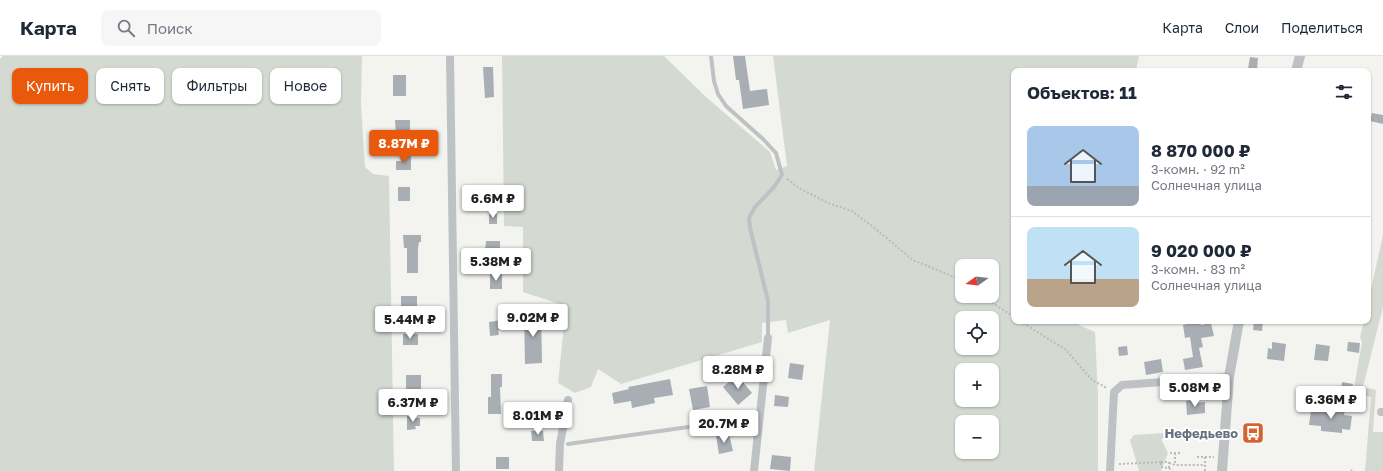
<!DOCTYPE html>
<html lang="ru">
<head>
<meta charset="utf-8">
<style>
  :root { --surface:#fff; --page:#f6f6f7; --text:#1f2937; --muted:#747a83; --line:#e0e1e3; --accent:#ea580c }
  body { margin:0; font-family:"Golos Text",sans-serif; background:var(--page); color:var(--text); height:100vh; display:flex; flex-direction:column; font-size:15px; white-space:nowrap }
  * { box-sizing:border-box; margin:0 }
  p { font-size:13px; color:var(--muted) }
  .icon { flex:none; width:22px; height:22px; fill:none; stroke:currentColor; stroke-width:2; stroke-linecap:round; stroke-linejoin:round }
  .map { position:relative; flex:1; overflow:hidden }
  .sheet { position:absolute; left:1011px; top:12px; width:360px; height:256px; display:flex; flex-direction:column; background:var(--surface); border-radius:8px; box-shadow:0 1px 3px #0004 }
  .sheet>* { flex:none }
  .guide { position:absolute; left:12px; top:12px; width:380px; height:36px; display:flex; gap:8px }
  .needle { width:26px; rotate:256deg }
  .fabs { position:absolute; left:955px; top:203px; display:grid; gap:8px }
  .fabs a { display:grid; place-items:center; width:44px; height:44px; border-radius:8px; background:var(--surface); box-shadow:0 1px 3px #0004; font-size:20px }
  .price { position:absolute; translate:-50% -34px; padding:0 9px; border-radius:4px; background:#fff; color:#222; font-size:13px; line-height:26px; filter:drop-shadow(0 1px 2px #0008) }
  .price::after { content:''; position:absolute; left:50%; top:24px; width:12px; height:9px; margin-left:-6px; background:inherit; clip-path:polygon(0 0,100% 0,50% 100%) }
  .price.current { background:var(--accent); color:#fff }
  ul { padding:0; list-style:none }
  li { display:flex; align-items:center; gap:12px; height:100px; padding:0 16px }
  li+li { border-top:1px solid var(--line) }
  li span { display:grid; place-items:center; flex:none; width:112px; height:80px; border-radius:8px; color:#555 }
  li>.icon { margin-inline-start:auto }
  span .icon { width:48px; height:48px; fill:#fffc; stroke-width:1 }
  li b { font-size:17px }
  h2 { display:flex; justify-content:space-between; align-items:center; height:48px; padding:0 16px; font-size:17px }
  .chip { padding:0 14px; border-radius:8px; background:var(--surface); box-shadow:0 1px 3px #0004; font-size:14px; line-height:36px }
  .chip.current { background:var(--accent); color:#fff }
  header { display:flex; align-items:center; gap:24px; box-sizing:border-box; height:56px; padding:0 20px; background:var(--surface); border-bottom:1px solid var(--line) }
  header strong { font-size:19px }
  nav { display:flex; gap:22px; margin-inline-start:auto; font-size:14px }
  .search { width:280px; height:36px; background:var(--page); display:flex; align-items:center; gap:10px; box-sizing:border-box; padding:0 14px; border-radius:8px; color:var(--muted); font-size:15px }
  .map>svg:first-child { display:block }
  .green { fill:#d4dad1; fill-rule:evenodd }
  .building { fill:#a8aeb3 }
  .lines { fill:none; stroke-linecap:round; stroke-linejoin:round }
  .path { stroke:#b9bbbd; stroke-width:2; stroke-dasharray:2 2; stroke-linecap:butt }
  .service { stroke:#bfc2c5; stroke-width:4 }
  .minor { stroke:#bfc2c5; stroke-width:8 }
  .tertiary { stroke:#bfc2c5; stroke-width:10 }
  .labels { text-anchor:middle; stroke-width:4; stroke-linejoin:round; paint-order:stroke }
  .poi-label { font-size:13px; font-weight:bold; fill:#65717e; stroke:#fff; text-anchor:end }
</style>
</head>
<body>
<header>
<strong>Карта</strong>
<div class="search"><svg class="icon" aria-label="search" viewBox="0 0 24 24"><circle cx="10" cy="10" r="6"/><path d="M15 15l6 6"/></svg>Поиск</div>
<nav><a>Карта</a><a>Слои</a><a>Поделиться</a></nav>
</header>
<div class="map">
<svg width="1383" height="415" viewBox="0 0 1383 415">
  <rect width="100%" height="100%" fill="#f3f4f0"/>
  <path class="green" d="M3,0h359l-1,49 4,62 8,7 16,2 5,295h-394v-412z
    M502,0h162l42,41 64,55 6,18 11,-4 -14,-110h366l-3,15h-122v250h63l2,4 16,7 3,64v75h-284l16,-151 -42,13 -2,-13 -24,3v19l-141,42 -23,-15 -7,18 -16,6 -17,-10 8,-77 -43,-14v-65l-19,-1zM962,210h30v30h-30zM962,262h30v30h-30zM962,314h30v30h-30zM962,366h30v30h-30z
    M1383,179v72l-20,80 13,3 -3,42h10v39h-18l6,-74 -18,-4 9,-51 -2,-5 4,-16h4v-18z
    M1209,374l-2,5 -46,4 7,14 -7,18h-22l-9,-31 4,-5z"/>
  <path class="building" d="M733,0h12l5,35 17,-2 2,16 -26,4 -4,-29h-3z
    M1250,1l8,1 -1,12 -9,-1z
    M483,11h10l1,30 -9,1z
    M393,19h13v21h-13z
    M1372,57l11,2v9l-13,-3z
    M395,64h15v15h-14z
    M411,100v14h-15v-9h5l-1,-4z
    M398,131h12v14h-12z
    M489,158h8v10h-8z
    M403,179h18v7h-2l-1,6v25h-11v-25h-3z
    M486,185h14v11l-15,-1z
    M490,218h12v15h-12z
    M401,240h16v13h-16z
    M541,255l1,52 -17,1 -1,-52z
    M502,264l1,10h-5l1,5 -9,1 -1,-14z
    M1200,265l1,4 10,-2 3,13 -13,2 2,9 -4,1 4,19 -18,3 -2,-11 10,-2 -3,-20 -5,1 -2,-13z
    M1254,265h9l-1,10 -9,-1z
    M403,278h15v11h-15z
    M1272,286l14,2 -2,17 -17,-2 1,-11 4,1z
    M1348,286l12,1 -1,10 -12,-2z
    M1316,288l14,2 -2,15 -14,-1z
    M1127,290l1,9 -9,1 -1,-9z
    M1161,303l2,13 -17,3 -2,-13z
    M790,307l14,2 -2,15 -14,-2z
    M491,318h11v13h-2l1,27h-13v-17h3z
    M406,319h15v17h-15z
    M737,319l15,18 -14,12 -15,-18z
    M670,323l3,16 -19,3 1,5 -23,5 -1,-7 -17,3 -2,-11 17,-4 -1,-2z
    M1342,326l11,2 -1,9 -11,-2z
    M707,330l3,21 -17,3 -4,-21z
    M775,339l14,2 -1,10 -14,-1z
    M1194,344v3l11,-1v11l-18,2 -1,-14z
    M1324,352l21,2 -1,5 8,1 -2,14 -8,-1v4l-21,-2v-5l-12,-1 2,-15 12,2z
    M407,360h8v2h5v8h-5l1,3 -9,1z
    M531,375h12l1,10h-12z
    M729,378l4,17 -14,3 -3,-18z
    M772,399l19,2 -1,14 -20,-2z
    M496,401h13v12h-13z"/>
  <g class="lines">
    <path class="path" d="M787,123l12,9 29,15 24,8 20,15 41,34 41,17 8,6
      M982,240l32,21
      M1020,265l46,29 26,30 15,8
      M1170,397h10
      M1175,397v12
      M1197,401h17
      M1161,406h8v6l-8,-1z
      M1169,407l6,2h30
      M1119,408l42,-2
      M1169,412l3,3
      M1351,414l1,1
      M1205,415v-14"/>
    <path class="service" d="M711,0l3,25 4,13 8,12 37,33 13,14 6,22 -8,12 -19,20 -6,11 1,10 18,73v37
      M568,388l191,-27"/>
    <path class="minor" d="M450,0l6,415
      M1381,356h2
      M559,415l1,-27 8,-44
      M754,415l14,-133
      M1110,415l4,-79 8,-7 107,-8"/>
    <path class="tertiary" d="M1296,15l4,-15
      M1222,415l7,-94 10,-56"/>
  </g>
  <defs>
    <g id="bus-square" transform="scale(1.15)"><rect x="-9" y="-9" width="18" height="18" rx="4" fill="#d36330" stroke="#fff"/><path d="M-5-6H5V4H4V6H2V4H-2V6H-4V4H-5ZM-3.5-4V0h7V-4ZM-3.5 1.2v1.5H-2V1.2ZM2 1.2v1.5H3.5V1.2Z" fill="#fff"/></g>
  </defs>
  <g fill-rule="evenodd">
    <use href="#bus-square" x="1253" y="377"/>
  </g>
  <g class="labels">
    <g class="poi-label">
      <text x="1238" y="382">Нефедьево</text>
    </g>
  </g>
</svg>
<div class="fabs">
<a><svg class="needle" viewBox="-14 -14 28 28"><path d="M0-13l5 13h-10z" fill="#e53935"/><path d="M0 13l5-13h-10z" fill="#747a83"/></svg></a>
<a><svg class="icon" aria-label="locate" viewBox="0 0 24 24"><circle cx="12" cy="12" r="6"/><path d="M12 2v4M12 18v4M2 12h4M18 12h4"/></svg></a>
<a>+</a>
<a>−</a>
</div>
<b class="price current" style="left:404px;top:108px">8.87M ₽</b>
<b class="price" style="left:493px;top:163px">6.6M ₽</b>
<b class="price" style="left:496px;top:226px">5.38M ₽</b>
<b class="price" style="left:533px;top:282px">9.02M ₽</b>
<b class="price" style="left:410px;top:284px">5.44M ₽</b>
<b class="price" style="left:738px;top:334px">8.28M ₽</b>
<b class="price" style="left:1195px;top:352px">5.08M ₽</b>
<b class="price" style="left:1331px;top:364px">6.36M ₽</b>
<b class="price" style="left:413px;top:367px">6.37M ₽</b>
<b class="price" style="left:538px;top:380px">8.01M ₽</b>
<b class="price" style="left:724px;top:388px">20.7M ₽</b>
<div class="guide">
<a class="chip current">Купить</a>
<a class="chip">Снять</a>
<a class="chip">Фильтры</a>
<a class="chip">Новое</a>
</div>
<section class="sheet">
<h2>Объектов: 11<svg class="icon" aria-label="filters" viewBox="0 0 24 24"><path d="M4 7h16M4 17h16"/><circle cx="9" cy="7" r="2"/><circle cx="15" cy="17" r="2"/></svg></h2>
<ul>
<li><span style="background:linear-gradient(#a9c7e8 75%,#9aa5b1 0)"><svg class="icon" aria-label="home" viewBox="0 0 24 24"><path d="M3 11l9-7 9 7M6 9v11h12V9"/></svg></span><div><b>8 870 000 ₽</b><p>3-комн. · 92 m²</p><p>Солнечная улица</p></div></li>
<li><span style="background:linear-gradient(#bfe0f5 65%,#b9a48a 0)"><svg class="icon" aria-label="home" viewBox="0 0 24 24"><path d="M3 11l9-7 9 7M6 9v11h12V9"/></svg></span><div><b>9 020 000 ₽</b><p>3-комн. · 83 m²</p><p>Солнечная улица</p></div></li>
</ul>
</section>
</div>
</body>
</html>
